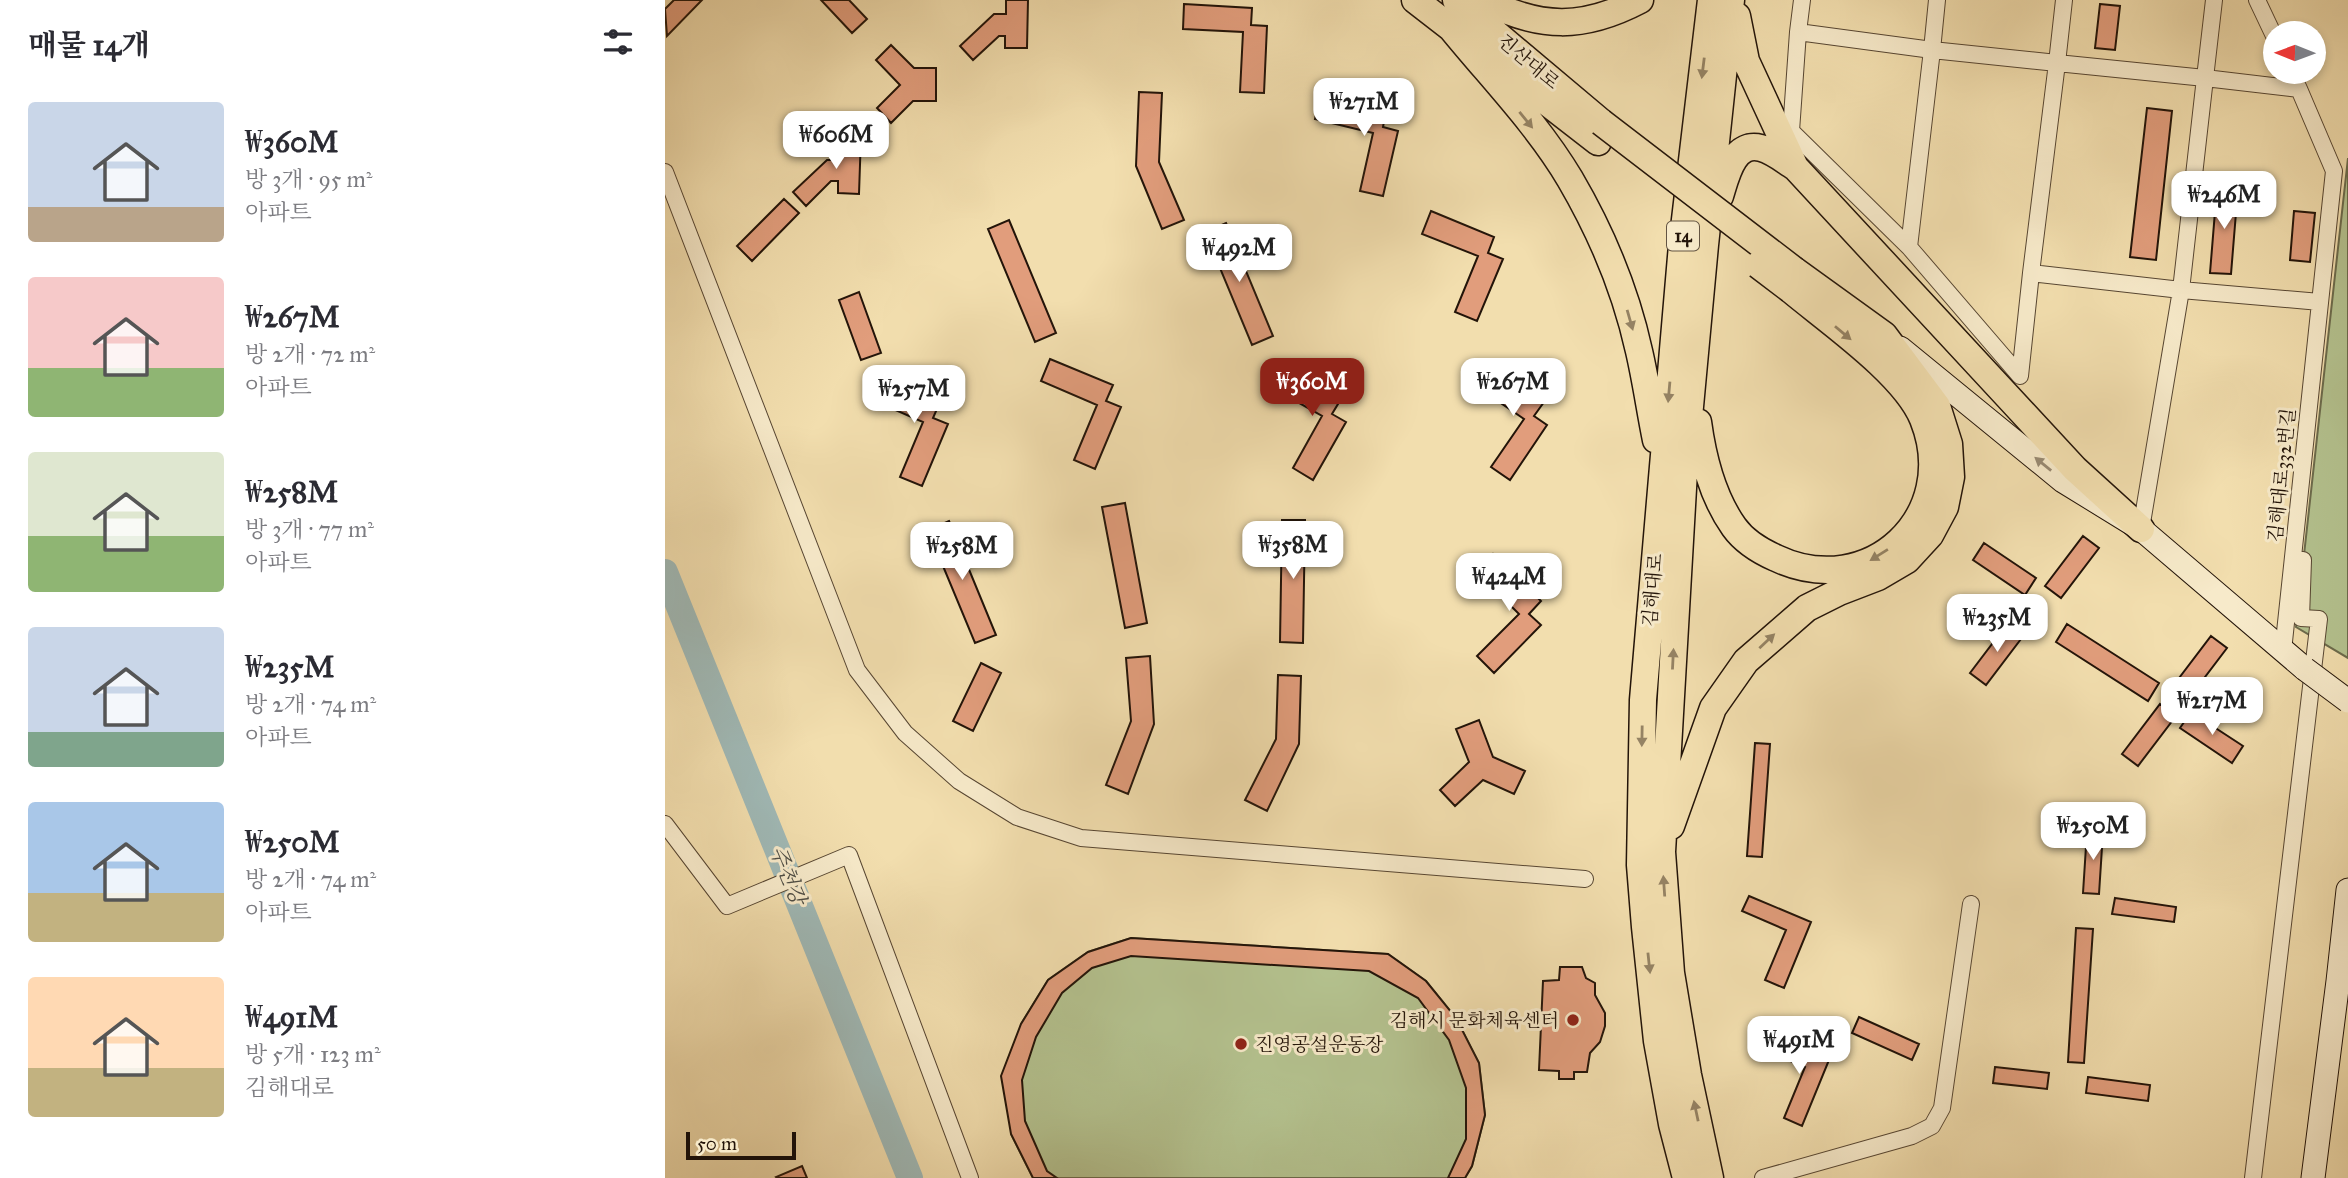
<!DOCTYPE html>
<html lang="ko">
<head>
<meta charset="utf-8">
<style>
  :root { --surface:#fff; --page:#f2f2f3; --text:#2b2b33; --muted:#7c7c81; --accent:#8f2418 }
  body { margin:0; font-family:"IM FELL Great Primer","Noto Serif KR",serif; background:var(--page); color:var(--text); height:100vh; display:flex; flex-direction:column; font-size:26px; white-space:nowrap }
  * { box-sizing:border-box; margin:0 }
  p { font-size:23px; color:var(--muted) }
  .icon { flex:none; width:38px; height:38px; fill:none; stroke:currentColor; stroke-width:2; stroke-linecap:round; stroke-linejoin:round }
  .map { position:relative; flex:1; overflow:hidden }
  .details { display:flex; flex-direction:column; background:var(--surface); width:665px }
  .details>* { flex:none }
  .needle { width:46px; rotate:271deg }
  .fabs { position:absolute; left:1598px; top:21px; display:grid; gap:14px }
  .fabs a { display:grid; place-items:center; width:63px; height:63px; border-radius:50%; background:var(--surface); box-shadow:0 4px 10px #0003; font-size:35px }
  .scale { position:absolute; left:21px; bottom:18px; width:110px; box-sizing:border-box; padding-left:7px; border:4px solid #231409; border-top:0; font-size:19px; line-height:24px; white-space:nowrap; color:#231409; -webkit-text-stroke:5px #f7eaca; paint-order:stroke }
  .price { position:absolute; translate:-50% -60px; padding:0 16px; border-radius:14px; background:#fff; color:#222; font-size:23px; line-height:46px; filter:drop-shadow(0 2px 4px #0008) }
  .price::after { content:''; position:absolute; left:50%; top:42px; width:21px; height:16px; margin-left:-10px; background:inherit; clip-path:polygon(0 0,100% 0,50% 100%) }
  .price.on { background:var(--accent); color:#fff }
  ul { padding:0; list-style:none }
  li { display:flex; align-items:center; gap:21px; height:175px; padding:0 28px }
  li span { display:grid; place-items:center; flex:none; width:196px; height:140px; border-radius:7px; color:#555 }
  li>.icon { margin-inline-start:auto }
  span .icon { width:84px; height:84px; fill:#fffc; stroke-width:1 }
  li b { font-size:30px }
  h2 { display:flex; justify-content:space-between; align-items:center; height:84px; padding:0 28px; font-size:30px }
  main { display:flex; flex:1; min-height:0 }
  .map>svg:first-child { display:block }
  .green { fill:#b4c28f; stroke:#6c6b4c; stroke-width:2 }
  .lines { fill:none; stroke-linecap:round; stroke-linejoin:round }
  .river { stroke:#a0b9b6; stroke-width:26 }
  .building { fill:#e19d7c; stroke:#231409; stroke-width:2 }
  .street-casing { stroke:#574632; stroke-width:18 }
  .secondary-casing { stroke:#231409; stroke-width:25 }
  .primary-casing { stroke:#231409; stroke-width:29 }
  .street { stroke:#f7eaca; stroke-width:16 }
  .secondary { stroke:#f7eaca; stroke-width:23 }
  .primary { stroke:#f2deae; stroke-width:26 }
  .secondary-bridge-casing { stroke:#231409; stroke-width:25; stroke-linecap:butt }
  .primary-bridge-casing { stroke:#231409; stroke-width:29; stroke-linecap:butt }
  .secondary-bridge { stroke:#f7eaca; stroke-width:23 }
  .primary-bridge { stroke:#f2deae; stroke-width:26 }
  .oneway { fill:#958364 }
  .oneway2 { fill:#988a73 }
  .poi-dot { fill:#8f2418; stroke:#f7eaca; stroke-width:2.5 }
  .labels { text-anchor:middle; stroke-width:6; stroke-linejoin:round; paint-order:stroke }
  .shield { fill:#f7eaca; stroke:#635443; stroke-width:2 }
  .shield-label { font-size:18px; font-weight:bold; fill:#231409 }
  .street-label { font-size:19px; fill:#231409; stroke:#f7eaca }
  .poi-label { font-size:19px; fill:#231409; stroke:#f7eaca; text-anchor:end }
  .water-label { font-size:21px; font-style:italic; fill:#4f4e46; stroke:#f7eaca }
</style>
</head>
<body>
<main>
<section class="details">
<h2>매물 14개<svg class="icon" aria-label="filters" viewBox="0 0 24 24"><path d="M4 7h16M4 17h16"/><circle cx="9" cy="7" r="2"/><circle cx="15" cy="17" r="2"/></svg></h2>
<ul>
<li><span style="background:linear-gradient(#c9d6e8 75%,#b9a48a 0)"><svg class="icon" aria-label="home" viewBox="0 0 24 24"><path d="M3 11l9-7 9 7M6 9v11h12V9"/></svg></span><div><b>₩360M</b><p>방 3개 · 95 m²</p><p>아파트</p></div></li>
<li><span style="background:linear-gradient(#f6c9c9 65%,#8fb573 0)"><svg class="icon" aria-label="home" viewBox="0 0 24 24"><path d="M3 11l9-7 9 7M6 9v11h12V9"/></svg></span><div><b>₩267M</b><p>방 2개 · 72 m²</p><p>아파트</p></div></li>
<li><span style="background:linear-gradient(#dfe7d0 60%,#8fb573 0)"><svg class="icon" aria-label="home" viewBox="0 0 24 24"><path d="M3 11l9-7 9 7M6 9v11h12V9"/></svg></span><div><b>₩258M</b><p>방 3개 · 77 m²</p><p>아파트</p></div></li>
<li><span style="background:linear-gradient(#c9d6e8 75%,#7fa58c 0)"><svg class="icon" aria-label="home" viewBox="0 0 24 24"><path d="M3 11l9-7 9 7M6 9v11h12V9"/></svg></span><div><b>₩235M</b><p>방 2개 · 74 m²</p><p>아파트</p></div></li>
<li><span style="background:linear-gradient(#a9c7e8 65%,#c2b280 0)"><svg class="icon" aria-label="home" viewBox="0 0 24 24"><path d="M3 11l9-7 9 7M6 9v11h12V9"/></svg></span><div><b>₩250M</b><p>방 2개 · 74 m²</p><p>아파트</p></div></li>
<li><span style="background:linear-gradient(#ffd9b3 65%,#c2b280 0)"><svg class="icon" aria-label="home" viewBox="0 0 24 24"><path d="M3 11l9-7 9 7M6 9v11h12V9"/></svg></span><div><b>₩491M</b><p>방 5개 · 123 m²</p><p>김해대로</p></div></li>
</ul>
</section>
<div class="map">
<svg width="1683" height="1178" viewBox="0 0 1683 1178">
  <rect width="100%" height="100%" fill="#f2deae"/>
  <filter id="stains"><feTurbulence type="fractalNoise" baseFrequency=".00286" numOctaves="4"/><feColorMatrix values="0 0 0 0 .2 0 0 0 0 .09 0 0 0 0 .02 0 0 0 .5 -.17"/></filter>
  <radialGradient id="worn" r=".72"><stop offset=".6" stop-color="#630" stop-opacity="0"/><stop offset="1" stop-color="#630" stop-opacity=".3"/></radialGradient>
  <path class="green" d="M1683,158v500l-52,-31z
    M466,938l257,16 38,27 30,37 23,45 6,52 -13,51 -7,12h-432l-22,-44 10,-110 27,-44 40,-28z"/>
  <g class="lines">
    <path class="river" d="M0,572l245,606"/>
  </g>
  <path class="building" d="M9,0h28l-35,36 -2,-27z
    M156,0h28l18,19 -15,14z
    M341,0h22l-1,48h-22v-12h-6l-26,24 -13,-14 34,-32h12z
    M519,4l68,4 -1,17 16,1 -3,67 -24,-1 3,-60 -60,-3z
    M1435,4l20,2 -5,44 -20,-2z
    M226,45l23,23h22v33h-23l-22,22 -14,-15 23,-23 -24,-25z
    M474,92l23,1 -3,69 25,58 -22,9 -26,-63z
    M655,96l66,15 -3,16 15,4 -15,65 -23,-5 13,-58 -58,-14z
    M1482,108l25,3 -16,149 -26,-3z
    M174,134l22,1 -2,59 -21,-1v-12h-7l-25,25 -13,-14 34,-32h11z
    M1552,187l21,1 -7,86 -21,-1z
    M119,199l15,14 -47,48 -15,-15z
    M766,211l63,26 -6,16 15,6 -26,62 -22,-9 23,-56 -56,-22z
    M1629,211l21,2 -5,49 -20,-2z
    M344,220l47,113 -21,9 -47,-113z
    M561,223l47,113 -21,9 -47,-113z
    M194,292l22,61 -20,7 -22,-60z
    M385,359l63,26 -7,16 15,6 -26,62 -21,-9 23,-55 -56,-24z
    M822,363l57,39 -10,14 13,9 -37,55 -19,-13 33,-48 -51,-35z
    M616,365l60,34 -9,15 14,8 -33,58 -20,-12 29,-52 -53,-30z
    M212,376l63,26 -7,16 15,6 -26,62 -22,-9 23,-55 -55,-24z
    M460,503l22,120 -22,5 -23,-121z
    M617,520h23l-2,123 -23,-1z
    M284,521l47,114 -21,8 -47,-113z
    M1418,536l16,12 -38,50 -16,-12z
    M1319,543l52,35 -11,17 -52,-35z
    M828,554l48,47 -12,13 12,11 -47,48 -17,-17 42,-42 -43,-43z
    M1343,623l16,12 -38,50 -16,-12z
    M1402,624l92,59 -11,18 -92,-59z
    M1546,636l16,12 -38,50 -16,-12z
    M485,656l4,68 -26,70 -22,-9 25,-64 -5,-63z
    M316,663l20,10 -28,58 -20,-10z
    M613,675l23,1 -2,68 -32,67 -22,-11 31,-61z
    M1495,704l16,12 -38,50 -16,-12z
    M1526,712l52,34 -11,17 -52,-35z
    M814,720l14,37 32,14 -11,23 -31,-14 -28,26 -15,-16 29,-28 -13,-33z
    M1090,743l15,1 -8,113 -15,-1z
    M1422,831l16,1 -4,62 -16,-1z
    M1084,896l62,26 -27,66 -19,-8 21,-50 -44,-19z
    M1450,898l61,9 -2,15 -62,-8z
    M1411,928l17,1 -9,134 -16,-1z
    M466,938l257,16 38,27 30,37 23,45 6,52 -13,51 -7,12h-17l18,-39v-51l-17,-48 -31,-42 -49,-27 -238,-15 -39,12 -30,25 -26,44 -14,43 3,41 22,50 10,7h-24l-22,-44 -10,-58 20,-52 27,-44 40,-28z
    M895,967h22l4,11 9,5v12l10,18v13l-5,16 -10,11 -3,19h-13v7h-15v-8l-20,-1 4,-89 16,-1z
    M1194,1017l60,27 -7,16 -60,-27z
    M1102,1034l62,26 -27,66 -18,-8 21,-51 -44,-18z
    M1330,1067l54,6 -2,16 -54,-6z
    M1423,1077l62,8 -2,16 -62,-8z
    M137,1166l5,12h-30l-1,-1z"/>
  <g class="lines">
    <g class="street-casing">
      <path id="street" d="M1137,0l-4,32 134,18 5,-50
        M1592,0l18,38
        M1133,32l-7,99 118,116 23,-197 125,13 7,-63
        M1626,72l8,17
        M0,172l192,498 48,63 54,48 58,36 64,21 504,41
        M1244,247l111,129 11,-103 150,17 139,12
        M1366,273l26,-210 148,15 9,-78
        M1476,529l40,-239 24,-212 94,11 35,82 -51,480
        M0,824l62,82 122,-51 121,323
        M1098,1178l149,-42 20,-10 10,-18 29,-204
        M1588,1178l66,-559 -18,-1 2,-58h-10"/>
    </g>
    <g class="secondary-casing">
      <path id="secondary" d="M1235,348l163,133 78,48 164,140
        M1673,981l10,-91
        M1648,1178l25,-197h10"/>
    </g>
    <g class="primary-casing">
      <path id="primary" d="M750,0l183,142
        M791,0l145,122
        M818,0c57,29 100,30 157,0
        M1072,16l9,45 49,106 280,302 66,60
        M787,29c40,49 86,96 118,150 31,53 56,113 69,172 7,30 11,60 17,89
        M1055,196c6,-19 13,-55 41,-48 12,3 24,13 34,19
        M1033,422c5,37 14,74 36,105 10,14 26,24 42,31 93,44 186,-42 147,-139 -18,-45 -95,-98 -132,-129
        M1006,826l42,-118 33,-47 61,-53 32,-16 39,-15 29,-17 23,-25 15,-28 6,-30 -2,-33 -12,-38 -53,-71 -90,-65
        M1021,1178l-14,-54 -15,-83 -12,-114 -5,-62 3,-165 39,-455 29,-245
        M1045,1178l-22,-103 -17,-102 -9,-121 22,-381 21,-226 26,-245"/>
    </g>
    <use href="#street" class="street"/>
    <use href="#secondary" class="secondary"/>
    <use href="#primary" class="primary"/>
    <g class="secondary-bridge-casing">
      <path id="secondary-bridge" d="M1640,669l43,32"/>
    </g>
    <g class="primary-bridge-casing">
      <path id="primary-bridge" d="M936,122l193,148
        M1093,265l33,25"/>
    </g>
    <use href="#secondary-bridge" class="secondary-bridge"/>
    <use href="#primary-bridge" class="primary-bridge"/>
  </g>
  <defs><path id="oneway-solid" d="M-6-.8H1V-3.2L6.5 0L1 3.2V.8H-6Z" transform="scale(1.75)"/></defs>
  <g class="oneway">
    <use href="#oneway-solid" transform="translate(1038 68) rotate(97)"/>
    <use href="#oneway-solid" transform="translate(861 120) rotate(51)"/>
    <use href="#oneway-solid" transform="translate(965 320) rotate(74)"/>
    <use href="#oneway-solid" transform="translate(1178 333) rotate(40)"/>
    <use href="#oneway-solid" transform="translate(1004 392) rotate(95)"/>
    <use href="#oneway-solid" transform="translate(1214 555) rotate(148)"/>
    <use href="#oneway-solid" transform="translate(1102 641) rotate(-43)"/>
    <use href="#oneway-solid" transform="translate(1008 659) rotate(-87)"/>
    <use href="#oneway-solid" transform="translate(977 736) rotate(91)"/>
    <use href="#oneway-solid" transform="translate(999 886) rotate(-94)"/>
    <use href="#oneway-solid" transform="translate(984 963) rotate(84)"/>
    <use href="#oneway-solid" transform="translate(1031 1111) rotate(-102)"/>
  </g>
  <use class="oneway2" href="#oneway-solid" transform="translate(1378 464) rotate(-141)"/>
  <g class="poi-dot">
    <circle cx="908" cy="1020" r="7"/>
    <circle cx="576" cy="1044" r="7"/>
  </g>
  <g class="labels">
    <rect class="shield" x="1002" y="221.5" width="32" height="29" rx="5"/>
    <g class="shield-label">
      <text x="1018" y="242">14</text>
    </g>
    <g class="street-label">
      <text transform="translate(864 61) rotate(40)" y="7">진산대로</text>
      <text transform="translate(1616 475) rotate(-84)" y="7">김해대로332번길</text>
      <text transform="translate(987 590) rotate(-85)" y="7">김해대로</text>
    </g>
    <g class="poi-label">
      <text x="894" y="1027">김해시 문화체육센터</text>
      <text x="590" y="1051" text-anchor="start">진영공설운동장</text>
    </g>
    <g class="water-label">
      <text transform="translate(123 875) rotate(68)" y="7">주천강</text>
    </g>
  </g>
  <rect width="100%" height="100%" filter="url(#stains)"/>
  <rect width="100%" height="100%" fill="url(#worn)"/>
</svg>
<div class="fabs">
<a><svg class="needle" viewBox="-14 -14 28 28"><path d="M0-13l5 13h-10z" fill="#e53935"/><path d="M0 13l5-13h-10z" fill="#7c7c81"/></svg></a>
</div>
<div class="scale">50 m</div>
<b class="price" style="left:699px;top:138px">₩271M</b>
<b class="price" style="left:171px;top:171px">₩606M</b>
<b class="price" style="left:1559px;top:231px">₩246M</b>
<b class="price" style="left:574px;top:284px">₩492M</b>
<b class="price on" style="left:647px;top:418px">₩360M</b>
<b class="price" style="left:848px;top:418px">₩267M</b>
<b class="price" style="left:249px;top:425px">₩257M</b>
<b class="price" style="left:628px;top:581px">₩358M</b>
<b class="price" style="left:297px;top:582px">₩258M</b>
<b class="price" style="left:844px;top:613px">₩424M</b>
<b class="price" style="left:1332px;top:654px">₩235M</b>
<b class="price" style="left:1547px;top:737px">₩217M</b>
<b class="price" style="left:1428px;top:862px">₩250M</b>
<b class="price" style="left:1134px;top:1076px">₩491M</b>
</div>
</main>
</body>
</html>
